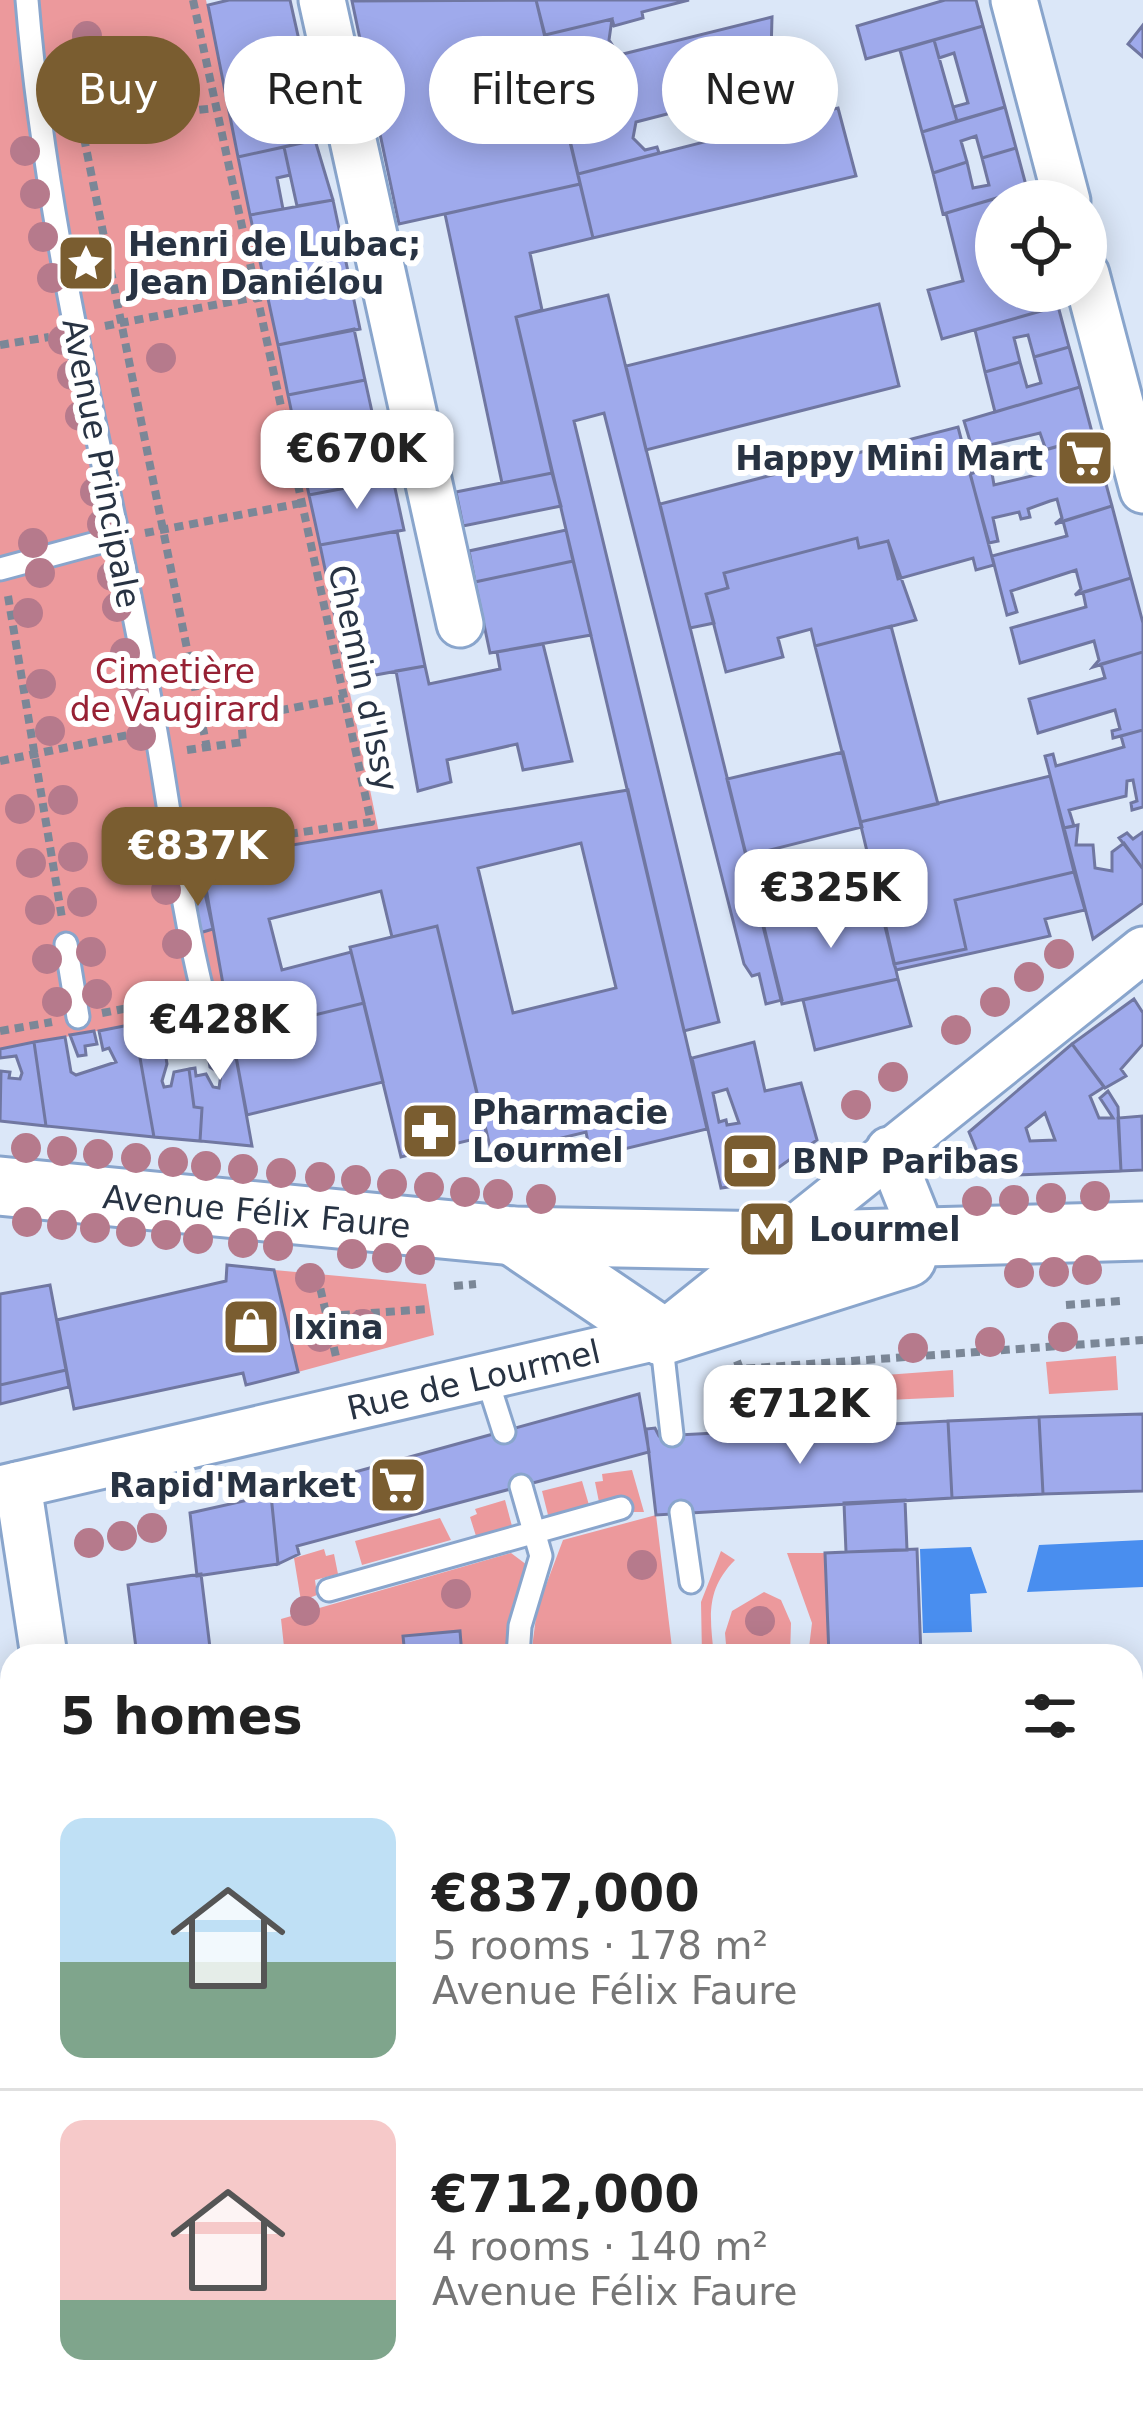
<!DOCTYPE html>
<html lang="en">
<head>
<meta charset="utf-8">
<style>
  :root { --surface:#fff; --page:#f2f2f2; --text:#222; --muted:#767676; --line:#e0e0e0; --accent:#7a5d30 }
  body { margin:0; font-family:"DejaVu Sans",sans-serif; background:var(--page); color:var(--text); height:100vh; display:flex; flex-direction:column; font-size:45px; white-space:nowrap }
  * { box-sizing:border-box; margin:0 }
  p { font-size:39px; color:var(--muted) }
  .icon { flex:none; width:66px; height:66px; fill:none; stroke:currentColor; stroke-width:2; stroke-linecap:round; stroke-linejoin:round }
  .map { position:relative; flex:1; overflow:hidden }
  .drawer { position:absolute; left:0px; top:1644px; width:1143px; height:771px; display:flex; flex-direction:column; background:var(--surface); border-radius:36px 36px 0 0; box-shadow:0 6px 30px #0003 }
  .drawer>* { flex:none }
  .hud { position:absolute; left:36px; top:36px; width:1071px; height:108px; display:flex; gap:24px }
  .controls { position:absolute; left:975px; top:180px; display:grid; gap:24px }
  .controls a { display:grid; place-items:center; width:132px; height:132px; border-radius:50%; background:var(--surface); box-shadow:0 6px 30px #0003; font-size:60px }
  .price { position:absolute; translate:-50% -102px; padding:0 27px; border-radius:24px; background:#fff; color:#222; font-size:39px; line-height:78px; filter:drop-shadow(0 3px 6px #0008) }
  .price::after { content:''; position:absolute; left:50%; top:72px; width:36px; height:27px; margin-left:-18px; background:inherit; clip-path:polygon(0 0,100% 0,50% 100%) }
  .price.active { background:var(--accent); color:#fff }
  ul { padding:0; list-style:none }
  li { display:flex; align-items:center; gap:36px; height:300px; padding:0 60px }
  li+li { border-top:3px solid var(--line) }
  li span { display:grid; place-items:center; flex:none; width:336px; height:240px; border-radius:24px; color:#555 }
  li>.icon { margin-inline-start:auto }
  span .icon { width:144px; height:144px; fill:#fffc; stroke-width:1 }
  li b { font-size:51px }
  h2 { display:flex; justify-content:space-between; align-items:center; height:144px; padding:0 60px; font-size:51px }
  .tag { padding:0 42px; border-radius:54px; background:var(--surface); box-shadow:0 6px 30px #0003; font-size:42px; line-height:108px }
  .tag.active { background:var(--accent); color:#fff }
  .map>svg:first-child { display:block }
  .green { fill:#ec999c }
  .water { fill:#498eef }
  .building { fill:#9faaec; stroke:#7077a1; stroke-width:3; fill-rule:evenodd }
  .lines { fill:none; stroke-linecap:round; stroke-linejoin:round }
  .service-casing { stroke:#89a5cc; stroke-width:27 }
  .pedestrian-casing { stroke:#89a5cc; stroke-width:39 }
  .minor-casing { stroke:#89a5cc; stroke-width:51 }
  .tertiary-casing { stroke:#89a5cc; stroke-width:63 }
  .path { stroke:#7b8797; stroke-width:8; stroke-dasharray:9 6; stroke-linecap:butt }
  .service { stroke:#fff; stroke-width:21 }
  .pedestrian { stroke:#fff; stroke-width:33 }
  .minor { stroke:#fff; stroke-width:45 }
  .tertiary { stroke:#fff; stroke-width:57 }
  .tree { fill:#b67a8c }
  .labels { text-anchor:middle; stroke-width:12; stroke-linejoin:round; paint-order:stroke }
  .poi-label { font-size:33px; font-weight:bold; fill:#283343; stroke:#fff; text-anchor:start }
  .street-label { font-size:33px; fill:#283343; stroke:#fff }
  .park-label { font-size:33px; fill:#972134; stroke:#fff }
</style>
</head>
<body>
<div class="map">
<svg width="1143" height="2413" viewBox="0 0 1143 2413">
  <rect width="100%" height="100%" fill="#dbe7f8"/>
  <path class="green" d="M0,0h206l173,833 -178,28 26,146 -227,42z
    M274,1270l152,14 8,51 -136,37z
    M1116,1356l2,34 -69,4 -3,-32z
    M953,1370l1,27 -67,3 -2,-25z
    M873,1376l2,24 -55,2v-22z
    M788,1382l1,22 -54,3 -1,-21z
    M632,1470l12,42h-16l-5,-14 -24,4 -4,-20 8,-1 -1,-7z
    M582,1481l7,24 -41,10 -6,-24z
    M505,1500l7,26 -36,10 -6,-19 7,-3 -2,-5z
    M656,1515l17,141h-142l6,-47 26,-69z
    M440,1518l11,22 -89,25 -7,-24z
    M324,1549l2,7 8,-2 4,20 -23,6 2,15 -16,6 -7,-43z
    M721,1551l14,9c-30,30 -25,57 -21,96h-12l-1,-54z
    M511,1553l16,12 -14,39 -7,52h-44l-3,-25 -56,5 2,20h-120l-4,-37z
    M787,1553h38l4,103h-21l4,-33z
    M764,1592l17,8 10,23 -1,33h-63l-2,-23 7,-22z
    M1143,1992v106l-12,2v-106z
    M12,2340v63h106l1,10h-119v-71z"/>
  <path class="water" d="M1143,1540v47l-116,5 12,-47z
    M971,1547l16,46 -17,1 2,38 -49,1 -3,-84z"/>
  <path class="building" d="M229,0h61l15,67 -81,19 -16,-81z
    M536,0h153l-47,12 1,6 -29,8 -2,-7 -67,16z
    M536,0l44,184 -181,40 -47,-223z
    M945,0h31l7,26 -117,33 -9,-33z
    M772,17l-1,37 17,29 -152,39 -3,16 12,12 12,-3 2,6 -81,21 -33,-139 67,-16 -3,21 10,15z
    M1143,25v32l-15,-13z
    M983,26l22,81 -48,14 -4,-14 15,-4 -14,-50 -15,5 -5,-18z
    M934,40l23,81 -35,11 -22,-82z
    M305,67l14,72 -81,18 -14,-71 29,-7 5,25 19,-4 -6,-25z
    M1005,107l11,41 -34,10 -6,-22 -15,5 6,21 -34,11 -11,-41z
    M838,108l18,68 -263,62 -15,-64 197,-50 -2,-7 14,-3 2,6z
    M315,140l18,60 -36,6 -13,-59z
    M284,147l6,28 -13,3 6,31 -33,6 -12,-58z
    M1016,148l11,41 -84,25 -10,-41 34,-11 6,26 16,-3 -7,-27z
    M580,184l13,54 -63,15 12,57 -26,7 36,156 -50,10 -57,-269z
    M1021,191l3,10h-28v90h52l4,17 -110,31 -14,-49 35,-9 -17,-68z
    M333,200l27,129 -82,16 -28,-130z
    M608,295l174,705 -16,4 -7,-30 -7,2 -8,-12 -140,-551 -30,8 145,601 -35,9 -168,-714z
    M879,304l20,82 -253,64 -20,-84z
    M1058,306l11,41 -35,10 -6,-22 -14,3 6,24 -35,10 -10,-42z
    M354,329l11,51 -77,15 -10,-50z
    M1069,347l11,40 -85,25 -10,-40 35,-10 7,25 14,-4 -7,-26z
    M365,380l22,100 -78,15 -21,-100z
    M1080,387l13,49 -47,14 -6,-17 -55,13 6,21 -12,4 -15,-50z
    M958,427l36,138 -18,5 -3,-12 -75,21 -10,-38 -29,7 -2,-10 -133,35 4,15 -22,6 8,29 -24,5 -30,-124z
    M1093,436l19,70 -57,18 7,-6 -5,-19 -7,2 -22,8 2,8 -9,2 -2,-7 -26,6 5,23 -9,2 -19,-69 21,-7 3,18 46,-11 4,-5 -10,-16z
    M552,473l9,33 -98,20 -7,-34z
    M393,479l11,51 -84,15 -11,-50z
    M1112,506l19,72 -56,17 6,-6 -5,-19 -6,2 -59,19 6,21 -10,3 -15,-59 75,-20 -4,-15z
    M566,530l7,31 -98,21 -6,-31z
    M397,531l28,135 -77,14 -28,-135z
    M857,538l2,10 29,-7 28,79 -101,26 -4,-17 -33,9 5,19 -57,15 -20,-78 22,-6 -4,-15z
    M573,561l18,74 -101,18 -15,-71z
    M1131,578l12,45v29l-50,15 6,-7 -5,-19 -74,22 -9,-35 75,-21 -3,-15z
    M891,626l47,178 -78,18 -45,-176z
    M543,644l29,117 -49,9 -6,-26 -70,16 4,22 -33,9 -22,-120 29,-5 4,18 71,-15 -3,-17z
    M1143,652v78l-30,8 -1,-7 8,-2 -5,-19 -77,23 -9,-34 76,-21 -4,-14z
    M1143,730v77l-11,3 -1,-7 6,-2 -4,-21 -6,1 -1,15 -57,14 5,16 -10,2 -19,-72 8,-2 3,12 68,-19 -3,-11z
    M843,752l19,75 -116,29 -19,-77z
    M1050,776l24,96 -119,28 11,49 -72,15 -34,-142z
    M628,790l79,339 -116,28 -5,-25 -94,23 -55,-229 -45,11 -11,-46 -112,28 13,51 69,-18 13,51 -132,32 -31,-175zM581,843l35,145 -103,25 -35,-145z
    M1078,825l-2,20h17l2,23 17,3v-19l12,-9 19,26v34l-50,36 -29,-111z
    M1143,832v37l-24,-31 8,-5 6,6z
    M1074,872l11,38 -40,9 5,17 -154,34 -2,-6 72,-15 -11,-49z
    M203,885l10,44 -20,6 -11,-46z
    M879,897l19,82 -116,25 -19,-78z
    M437,926l50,210 -86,21 -51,-210z
    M898,979l13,47 -96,24 -12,-50z
    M1134,999l9,14v31l-22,25 5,7 -21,12 -33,-44z
    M364,1003l19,79 -136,33 -15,-80z
    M227,1007l5,28 20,111 -52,-5 2,-33 -8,-1 -5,-38 6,-1 1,8 10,-2 7,13 6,1 2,-14 -11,-7 -8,-47 -19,7 -3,-11z
    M180,1016l3,11h-22l6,37 -5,17 2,6 7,-1 3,-14 15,-3 5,38 8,1 -2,33 -46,-4 -20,-113z
    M134,1024l20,113 -108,-11 -12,-84 31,-5 6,35 5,3 40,-13 -7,-14 -6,2 -4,-19z
    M94,1031l3,13 -12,2 1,9 -8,1 -8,-21z
    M34,1042l12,84 -46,-5 1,-50 9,1 -1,6 11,1 2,-6 -6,-17 -16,2v-9z
    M754,1042l11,49 36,-8 16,57 -60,43 -36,5 -29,-130zM727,1089l12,34 -12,2 -1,-5 -7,2 -6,-29z
    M1072,1044l32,43 -14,9 9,22h14l-13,-20 8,-7 10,16 3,64 -134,5 -18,-44zM1045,1113l10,27 -25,1 -4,-13z
    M1142,1116l1,54 -22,1 -3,-53z
    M227,1265l47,5 24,102 -52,13 -3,-12 -169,36 -17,-89 169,-39z
    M50,1285l16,85 -66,15v-91z
    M66,1370l3,17 -69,17v-19z
    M639,1394l10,58 -352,94 2,8 -21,10 -7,-69z
    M1143,1414v77l-100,3 -4,-77z
    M1039,1417l4,77 -91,4 -4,-77z
    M948,1421l4,77 -296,17 -10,-86 9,-1 4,8z
    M271,1495l7,69 -81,12 -7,-63z
    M905,1500l2,50 -61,2 -2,-49z
    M917,1549l4,107h-92l-4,-103z
    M201,1574l10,82h-74l-9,-71z
    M460,1631l2,25h-57l-2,-20z
    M1131,1796h12v89l-12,1z
    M0,1982l12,91v167l-12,1z
    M12,2240v63l-12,2v-64z
    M1143,2337v76h-49l-5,-10h42v-61z
    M618,2403h57l3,10h-55z
    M860,2403h67l4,10h-67z
    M1045,2403h44l5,10h-44z"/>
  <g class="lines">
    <g class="service-casing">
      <path id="service" d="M27,0c20,246 85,484 128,726 16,90 26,179 48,268
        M0,569l115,-31
        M66,944l12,73
        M661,1337l11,98
        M487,1379l17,53
        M681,1512l10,70
        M329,1590l292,-82
        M518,1656l2,-30 21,-70 -20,-70"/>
    </g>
    <g class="pedestrian-casing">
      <path id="pedestrian" d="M1131,1974l12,-2"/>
    </g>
    <g class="minor-casing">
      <g id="minor">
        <path d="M322,0l138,624"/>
        <path d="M1014,0l53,201"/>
        <path d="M1086,274l57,216"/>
        <path d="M889,1150l36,90"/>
        <path d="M18,1485l26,171"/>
        <path id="s1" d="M0,1489l661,-153 482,-386"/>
        <path d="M970,2403l4,10"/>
      </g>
    </g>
    <g class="tertiary-casing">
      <g id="tertiary">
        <path id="s2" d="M0,1186l513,50 265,5 365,-10"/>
        <path d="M513,1236l148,100"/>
        <path d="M661,1336l246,-78"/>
      </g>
    </g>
    <path class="path" d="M193,0l178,822 -170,25
      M80,123l136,-15
      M81,123l126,625
      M105,326l151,-29
      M0,345l49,-8
      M145,533l157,-30
      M8,596l54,322
      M187,750l56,-8 -2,-24 103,-20
      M0,761l128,-26
      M102,1013l74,-14
      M0,1031l52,-9
      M317,1274l20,87
      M454,1286l22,-2
      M1066,1305l54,-4
      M326,1316l104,-7
      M737,1361l3,8 403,-29
      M235,2403h58l6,10
      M412,2403v10
      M573,2403l6,10
      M605,2403l3,10
      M320,2413l12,-9 50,-1"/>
    <use href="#service" class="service"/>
    <use href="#pedestrian" class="pedestrian"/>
    <use href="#minor" class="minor"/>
    <use href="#tertiary" class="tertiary"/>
  </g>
  <g class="tree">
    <circle cx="87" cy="36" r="15"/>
    <circle cx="92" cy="67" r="15"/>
    <circle cx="99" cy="97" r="15"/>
    <circle cx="25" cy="151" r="15"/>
    <circle cx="35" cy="194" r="15"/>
    <circle cx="43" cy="237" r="15"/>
    <circle cx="52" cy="278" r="15"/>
    <circle cx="63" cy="340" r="15"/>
    <circle cx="161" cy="358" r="15"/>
    <circle cx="72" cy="375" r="15"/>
    <circle cx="80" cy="416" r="15"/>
    <circle cx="95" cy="492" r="15"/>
    <circle cx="102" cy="524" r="15"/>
    <circle cx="33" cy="543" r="15"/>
    <circle cx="40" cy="573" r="15"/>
    <circle cx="112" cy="576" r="15"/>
    <circle cx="117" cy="607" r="15"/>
    <circle cx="28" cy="613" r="15"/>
    <circle cx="125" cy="653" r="15"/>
    <circle cx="41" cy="684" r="15"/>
    <circle cx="134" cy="693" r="15"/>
    <circle cx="50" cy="731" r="15"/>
    <circle cx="141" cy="736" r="15"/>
    <circle cx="63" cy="800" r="15"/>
    <circle cx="20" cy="809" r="15"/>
    <circle cx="73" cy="857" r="15"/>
    <circle cx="31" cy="863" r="15"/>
    <circle cx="166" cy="890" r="15"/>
    <circle cx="82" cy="902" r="15"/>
    <circle cx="40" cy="910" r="15"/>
    <circle cx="177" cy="944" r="15"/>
    <circle cx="91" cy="952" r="15"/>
    <circle cx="1059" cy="954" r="15"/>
    <circle cx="47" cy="959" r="15"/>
    <circle cx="1029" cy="977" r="15"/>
    <circle cx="97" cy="994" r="15"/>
    <circle cx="57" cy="1002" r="15"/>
    <circle cx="995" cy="1002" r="15"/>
    <circle cx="956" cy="1030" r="15"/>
    <circle cx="893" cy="1077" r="15"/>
    <circle cx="856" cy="1105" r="15"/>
    <circle cx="26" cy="1148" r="15"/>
    <circle cx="62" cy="1151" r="15"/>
    <circle cx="98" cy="1154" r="15"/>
    <circle cx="136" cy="1158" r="15"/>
    <circle cx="173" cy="1162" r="15"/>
    <circle cx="206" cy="1166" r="15"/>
    <circle cx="243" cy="1169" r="15"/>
    <circle cx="281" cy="1173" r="15"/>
    <circle cx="320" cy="1177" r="15"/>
    <circle cx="356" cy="1180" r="15"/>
    <circle cx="392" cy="1184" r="15"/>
    <circle cx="429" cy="1187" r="15"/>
    <circle cx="465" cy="1192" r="15"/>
    <circle cx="498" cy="1194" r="15"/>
    <circle cx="1095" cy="1196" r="15"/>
    <circle cx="1051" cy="1198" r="15"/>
    <circle cx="541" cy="1199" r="15"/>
    <circle cx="1014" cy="1200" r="15"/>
    <circle cx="977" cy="1201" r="15"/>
    <circle cx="27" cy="1222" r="15"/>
    <circle cx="62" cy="1225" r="15"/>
    <circle cx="95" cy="1228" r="15"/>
    <circle cx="131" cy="1232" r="15"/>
    <circle cx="166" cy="1235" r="15"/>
    <circle cx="198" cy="1239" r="15"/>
    <circle cx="243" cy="1243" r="15"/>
    <circle cx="278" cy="1246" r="15"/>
    <circle cx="352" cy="1254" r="15"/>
    <circle cx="387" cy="1258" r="15"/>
    <circle cx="420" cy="1260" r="15"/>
    <circle cx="1087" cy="1270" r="15"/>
    <circle cx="1054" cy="1272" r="15"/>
    <circle cx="1019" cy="1273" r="15"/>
    <circle cx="310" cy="1278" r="15"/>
    <circle cx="363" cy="1324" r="15"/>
    <circle cx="320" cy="1337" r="15"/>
    <circle cx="1063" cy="1337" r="15"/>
    <circle cx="990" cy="1342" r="15"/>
    <circle cx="913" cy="1348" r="15"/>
    <circle cx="152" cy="1528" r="15"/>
    <circle cx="122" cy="1536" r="15"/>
    <circle cx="89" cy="1543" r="15"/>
    <circle cx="642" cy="1565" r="15"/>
    <circle cx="456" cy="1594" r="15"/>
    <circle cx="305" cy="1611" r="15"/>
    <circle cx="760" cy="1621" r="15"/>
  </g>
  <defs>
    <g id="sight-square" transform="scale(3)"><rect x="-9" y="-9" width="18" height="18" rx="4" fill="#7a5d30" stroke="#fff"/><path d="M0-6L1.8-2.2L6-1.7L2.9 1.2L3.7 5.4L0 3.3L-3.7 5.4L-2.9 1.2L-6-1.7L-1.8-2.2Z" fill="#fff"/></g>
    <g id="supermarket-square" transform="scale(3)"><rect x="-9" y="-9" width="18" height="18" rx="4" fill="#7a5d30" stroke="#fff"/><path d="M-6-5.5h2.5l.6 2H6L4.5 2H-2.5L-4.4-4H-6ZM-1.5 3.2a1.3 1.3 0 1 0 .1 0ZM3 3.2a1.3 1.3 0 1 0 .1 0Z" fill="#fff"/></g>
    <g id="pharmacy-square" transform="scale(3)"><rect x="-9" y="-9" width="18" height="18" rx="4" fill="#7a5d30" stroke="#fff"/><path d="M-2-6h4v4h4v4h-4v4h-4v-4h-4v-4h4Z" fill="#fff"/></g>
    <g id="bank-square" transform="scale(3)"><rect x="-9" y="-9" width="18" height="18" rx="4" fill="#7a5d30" stroke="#fff"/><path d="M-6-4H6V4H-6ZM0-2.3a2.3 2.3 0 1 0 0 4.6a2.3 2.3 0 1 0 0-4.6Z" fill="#fff"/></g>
    <g id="metro-square" transform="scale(3)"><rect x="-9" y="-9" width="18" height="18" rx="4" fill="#7a5d30" stroke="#fff"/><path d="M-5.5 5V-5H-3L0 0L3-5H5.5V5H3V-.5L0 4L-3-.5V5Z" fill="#fff"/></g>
    <g id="shop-square" transform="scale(3)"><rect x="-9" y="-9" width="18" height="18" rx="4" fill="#7a5d30" stroke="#fff"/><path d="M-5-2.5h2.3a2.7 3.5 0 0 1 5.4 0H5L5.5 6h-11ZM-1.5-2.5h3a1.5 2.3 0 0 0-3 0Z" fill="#fff"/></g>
  </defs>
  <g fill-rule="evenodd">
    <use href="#sight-square" x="86" y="263"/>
    <use href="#supermarket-square" x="1085" y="458"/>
    <use href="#pharmacy-square" x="430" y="1131"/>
    <use href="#bank-square" x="750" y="1161"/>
    <use href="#metro-square" x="767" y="1229"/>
    <use href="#shop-square" x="251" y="1327"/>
    <use href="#supermarket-square" x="398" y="1485"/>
  </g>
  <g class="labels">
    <g class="poi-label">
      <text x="128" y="256">Henri de Lubac;<tspan x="128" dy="38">Jean Daniélou</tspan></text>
      <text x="1043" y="470" text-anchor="end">Happy Mini Mart</text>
      <text x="472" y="1124">Pharmacie<tspan x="472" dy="38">Lourmel</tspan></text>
      <text x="792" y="1173">BNP Paribas</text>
      <text x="809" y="1241">Lourmel</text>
      <text x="293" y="1339">Ixina</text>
      <text x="356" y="1497" text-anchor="end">Rapid'Market</text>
    </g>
    <g class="street-label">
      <text transform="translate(102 463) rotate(79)" y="12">Avenue Principale</text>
      <text transform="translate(364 678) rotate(78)" y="12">Chemin d'Issy</text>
      <text dy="12" stroke="none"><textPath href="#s2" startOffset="258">Avenue Félix Faure</textPath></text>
      <text dy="12" stroke="none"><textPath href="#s1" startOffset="486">Rue de Lourmel</textPath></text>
    </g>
    <g class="park-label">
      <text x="175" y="683">Cimetière<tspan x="175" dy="38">de Vaugirard</tspan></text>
    </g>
  </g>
</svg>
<div class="controls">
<a><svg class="icon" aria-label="locate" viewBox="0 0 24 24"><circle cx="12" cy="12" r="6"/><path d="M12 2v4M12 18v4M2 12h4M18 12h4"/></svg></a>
</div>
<b class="price" style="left:357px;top:512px">€670K</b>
<b class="price active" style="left:198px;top:909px">€837K</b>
<b class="price" style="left:831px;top:951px">€325K</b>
<b class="price" style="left:220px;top:1083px">€428K</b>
<b class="price" style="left:800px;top:1467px">€712K</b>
<div class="hud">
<a class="tag active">Buy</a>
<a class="tag">Rent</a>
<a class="tag">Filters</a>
<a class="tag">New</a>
</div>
<section class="drawer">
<h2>5 homes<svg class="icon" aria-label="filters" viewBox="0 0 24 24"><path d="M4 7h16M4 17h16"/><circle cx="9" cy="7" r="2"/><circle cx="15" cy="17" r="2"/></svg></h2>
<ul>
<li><span style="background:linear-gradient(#bfe0f5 60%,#7fa58c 0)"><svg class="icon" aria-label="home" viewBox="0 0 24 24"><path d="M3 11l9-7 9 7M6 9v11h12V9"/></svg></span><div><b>€837,000</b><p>5 rooms · 178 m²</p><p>Avenue Félix Faure</p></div></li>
<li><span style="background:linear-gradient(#f6c9c9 75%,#7fa58c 0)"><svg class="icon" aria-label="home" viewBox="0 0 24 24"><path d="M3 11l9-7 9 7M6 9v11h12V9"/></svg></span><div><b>€712,000</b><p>4 rooms · 140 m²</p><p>Avenue Félix Faure</p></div></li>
</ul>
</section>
</div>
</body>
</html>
